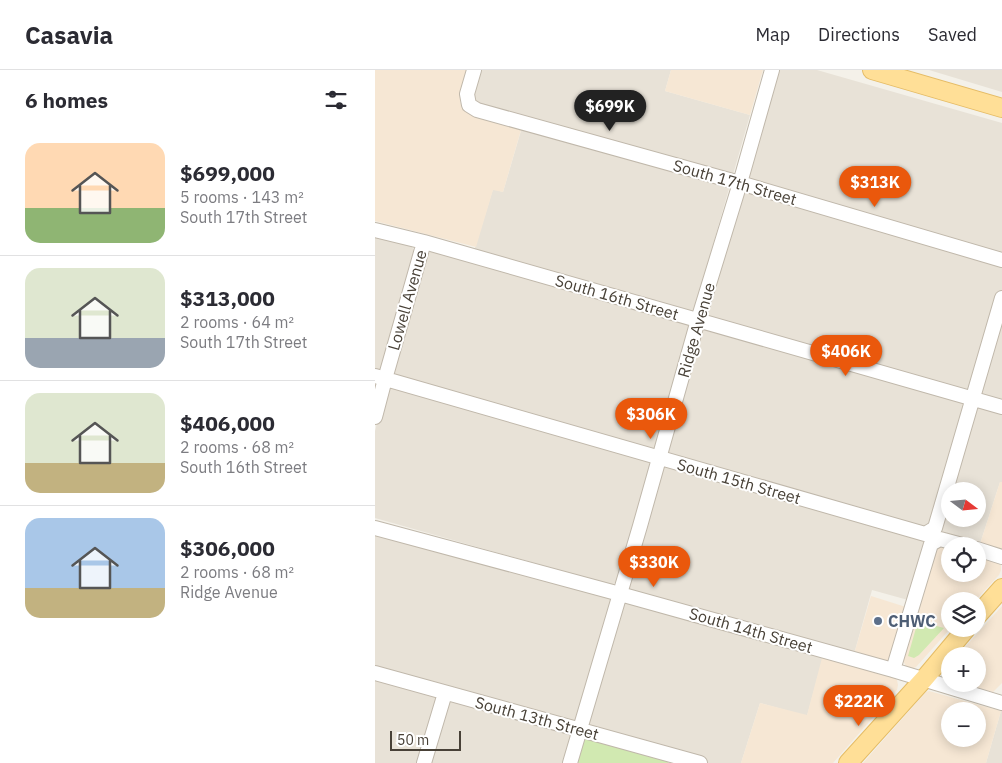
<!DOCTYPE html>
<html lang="en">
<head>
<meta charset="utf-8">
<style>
  :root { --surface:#fff; --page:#f7f7f7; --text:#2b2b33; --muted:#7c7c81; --line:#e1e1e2; --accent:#ea580c }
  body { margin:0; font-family:"IBM Plex Sans",sans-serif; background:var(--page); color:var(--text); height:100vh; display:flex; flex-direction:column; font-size:19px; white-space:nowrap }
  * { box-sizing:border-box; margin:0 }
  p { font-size:16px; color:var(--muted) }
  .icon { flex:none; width:28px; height:28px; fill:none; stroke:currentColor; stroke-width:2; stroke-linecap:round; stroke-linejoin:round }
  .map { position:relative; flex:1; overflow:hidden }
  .sheet { display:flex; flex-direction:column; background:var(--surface); width:375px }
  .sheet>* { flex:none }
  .needle { width:32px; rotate:106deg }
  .tools { position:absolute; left:566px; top:412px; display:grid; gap:10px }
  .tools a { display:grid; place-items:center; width:45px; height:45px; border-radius:50%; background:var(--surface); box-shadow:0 2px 12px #0003; font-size:25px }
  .scale { position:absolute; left:15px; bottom:12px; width:71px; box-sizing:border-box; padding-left:5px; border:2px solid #484137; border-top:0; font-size:14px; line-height:18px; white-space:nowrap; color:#484137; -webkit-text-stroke:4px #fff; paint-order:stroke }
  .price { position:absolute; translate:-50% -42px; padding:0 11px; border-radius:18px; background:var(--accent); color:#fff; font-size:16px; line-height:32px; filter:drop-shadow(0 1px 2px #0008) }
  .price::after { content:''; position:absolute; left:50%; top:30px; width:15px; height:11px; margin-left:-8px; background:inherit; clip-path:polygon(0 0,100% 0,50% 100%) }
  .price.selected { background:#222; color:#fff }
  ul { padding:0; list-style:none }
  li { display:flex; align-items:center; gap:15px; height:125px; padding:0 25px }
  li+li { border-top:1px solid var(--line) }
  li span { display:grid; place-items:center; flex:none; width:140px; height:100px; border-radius:15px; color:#555 }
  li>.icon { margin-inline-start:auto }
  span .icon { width:60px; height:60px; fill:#fffc; stroke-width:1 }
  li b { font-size:21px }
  h2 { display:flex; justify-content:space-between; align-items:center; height:60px; padding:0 25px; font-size:21px }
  header { display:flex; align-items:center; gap:30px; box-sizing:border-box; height:70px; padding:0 25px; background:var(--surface); border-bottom:1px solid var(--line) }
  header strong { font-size:24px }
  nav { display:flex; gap:28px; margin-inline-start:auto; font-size:18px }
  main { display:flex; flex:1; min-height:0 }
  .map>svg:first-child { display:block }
  .residential { fill:#e8e2d7; fill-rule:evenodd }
  .commercial { fill:#f6e7d4; fill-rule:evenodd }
  .green { fill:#d1e9b1 }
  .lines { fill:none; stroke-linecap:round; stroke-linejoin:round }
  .minor-casing { stroke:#c0b8ab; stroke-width:16 }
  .major-casing { stroke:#e5bc66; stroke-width:20 }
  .minor { stroke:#fff; stroke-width:14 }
  .major { stroke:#ffdf97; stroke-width:18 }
  .service-dot { fill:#5c6f8a; stroke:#fff; stroke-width:2 }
  .labels { text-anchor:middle; stroke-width:4; stroke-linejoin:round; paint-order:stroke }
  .street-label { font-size:16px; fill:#484137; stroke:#fff }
  .service-label { font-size:16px; font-weight:bold; fill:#4e5e75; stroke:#fff; text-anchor:start }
</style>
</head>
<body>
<header>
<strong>Casavia</strong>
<nav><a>Map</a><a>Directions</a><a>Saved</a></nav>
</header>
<main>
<section class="sheet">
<h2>6 homes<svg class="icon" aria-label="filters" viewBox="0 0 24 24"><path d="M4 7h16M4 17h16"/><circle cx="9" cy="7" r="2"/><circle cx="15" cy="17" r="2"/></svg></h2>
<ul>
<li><span style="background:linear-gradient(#ffd9b3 65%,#8fb573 0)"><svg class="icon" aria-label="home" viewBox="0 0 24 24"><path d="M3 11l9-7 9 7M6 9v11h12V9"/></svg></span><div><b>$699,000</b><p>5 rooms · 143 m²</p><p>South 17th Street</p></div></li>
<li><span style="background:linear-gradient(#dfe7d0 70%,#9aa5b1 0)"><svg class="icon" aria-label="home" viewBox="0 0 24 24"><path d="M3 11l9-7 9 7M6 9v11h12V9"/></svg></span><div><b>$313,000</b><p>2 rooms · 64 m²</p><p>South 17th Street</p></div></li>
<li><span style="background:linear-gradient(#dfe7d0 70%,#c2b280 0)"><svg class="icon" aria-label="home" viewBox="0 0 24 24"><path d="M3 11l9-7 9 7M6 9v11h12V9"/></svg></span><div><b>$406,000</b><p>2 rooms · 68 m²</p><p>South 16th Street</p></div></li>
<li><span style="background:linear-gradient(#a9c7e8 70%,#c2b280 0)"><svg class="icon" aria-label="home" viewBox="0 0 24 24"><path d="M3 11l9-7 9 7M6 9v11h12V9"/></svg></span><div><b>$306,000</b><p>2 rooms · 68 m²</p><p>Ridge Avenue</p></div></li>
</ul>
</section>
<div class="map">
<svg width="627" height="693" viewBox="0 0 627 693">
  <rect width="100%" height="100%" fill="#f4f1e9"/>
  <path class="residential" d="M106,0h190l-6,21 85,24 -132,462 -2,5 -4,3 -237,-67v-87l9,-35 10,-26 34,-115 2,-3 4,-1 37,10 22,-72 10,3 22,-75 -50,-14 -2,-5z
    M404,0h38l185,53v359h-2l-20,62 -38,-11 -34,67 -36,-10 -18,64 -28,-8 -19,70 -47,-13 -19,60h-73l1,-2 -79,-34 -3,-4zM575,421h27v28h-27z
    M554,0h73v22z
    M0,165l35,10 5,6 -40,144z
    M0,461l234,67 2,2 -48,163h-188z
    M626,641h1v52h-16z"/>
  <path class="commercial" d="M0,0h93l-8,31 2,8 10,6 49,15 -18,62 -10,-2 -17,57 -101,-26z
    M296,0h92l-13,45 -85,-24z
    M625,412h2v69l-22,-7z
    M567,476l8,3v25h27l1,-18 20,6 3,3v5l-2,5 -24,26h-25v28l-34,38 -5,2 -5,-3 -3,-5 1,-7 32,-105z
    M496,526l35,11 -17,57 -35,-10z
    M627,536v77l-9,9 -29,-8h13v-28h-20z
    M447,588l70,19 5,3 1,5 -1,5 -64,73h-92l19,-60 47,12z
    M554,621l72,20 -15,52h-123l63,-71zM575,641h27v28h-27z"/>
  <path class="green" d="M543,551l26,7 -25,27 -5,3 -6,-2z
    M210,667l84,24 -1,2h-92l6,-23z"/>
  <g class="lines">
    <g class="minor-casing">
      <path id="minor" d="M99,0l-7,24 2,11 8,5 263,73 262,77
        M0,160l49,12 578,165
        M0,306l550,158 10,-6 67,-230
        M0,347l10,-38 39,-137
        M0,458l245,66 273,76 109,33
        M602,479l25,8
        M518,600l38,-126 9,-5 26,7
        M0,603l325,90
        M49,693l21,-70
        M195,693l70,-237 58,-206 42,-137 32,-113"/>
    </g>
    <g class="major-casing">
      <path id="major" d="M497,0l130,38
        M602,546l25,-28
        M473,693l76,-84 42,-50"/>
    </g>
    <use href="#minor" class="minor"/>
    <use href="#major" class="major"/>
  </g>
  <circle class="service-dot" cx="503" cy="551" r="5"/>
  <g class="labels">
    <g class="street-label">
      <text transform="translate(360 112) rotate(16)" y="6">South 17th Street</text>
      <text transform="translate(242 227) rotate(16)" y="6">South 16th Street</text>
      <text transform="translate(32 230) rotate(-74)" y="6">Lowell Avenue</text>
      <text transform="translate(321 260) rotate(-74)" y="6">Ridge Avenue</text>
      <text transform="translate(364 411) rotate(16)" y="6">South 15th Street</text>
      <text transform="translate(376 560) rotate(16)" y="6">South 14th Street</text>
      <text transform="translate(162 648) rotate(15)" y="6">South 13th Street</text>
    </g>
    <g class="service-label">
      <text x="513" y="557">CHWC</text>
    </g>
  </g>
</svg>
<div class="tools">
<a><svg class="needle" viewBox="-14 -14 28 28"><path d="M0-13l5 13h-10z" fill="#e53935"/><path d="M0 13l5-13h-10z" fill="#7c7c81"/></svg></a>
<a><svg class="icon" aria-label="locate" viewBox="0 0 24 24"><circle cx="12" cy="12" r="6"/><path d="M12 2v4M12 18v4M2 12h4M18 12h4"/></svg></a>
<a><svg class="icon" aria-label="layers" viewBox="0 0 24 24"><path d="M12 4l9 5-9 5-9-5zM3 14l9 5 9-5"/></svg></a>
<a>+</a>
<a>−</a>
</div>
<div class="scale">50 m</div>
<b class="price selected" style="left:235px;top:62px">$699K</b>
<b class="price" style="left:500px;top:138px">$313K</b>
<b class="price" style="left:471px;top:307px">$406K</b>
<b class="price" style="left:276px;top:370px">$306K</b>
<b class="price" style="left:279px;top:518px">$330K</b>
<b class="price" style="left:484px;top:657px">$222K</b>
</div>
</main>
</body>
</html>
